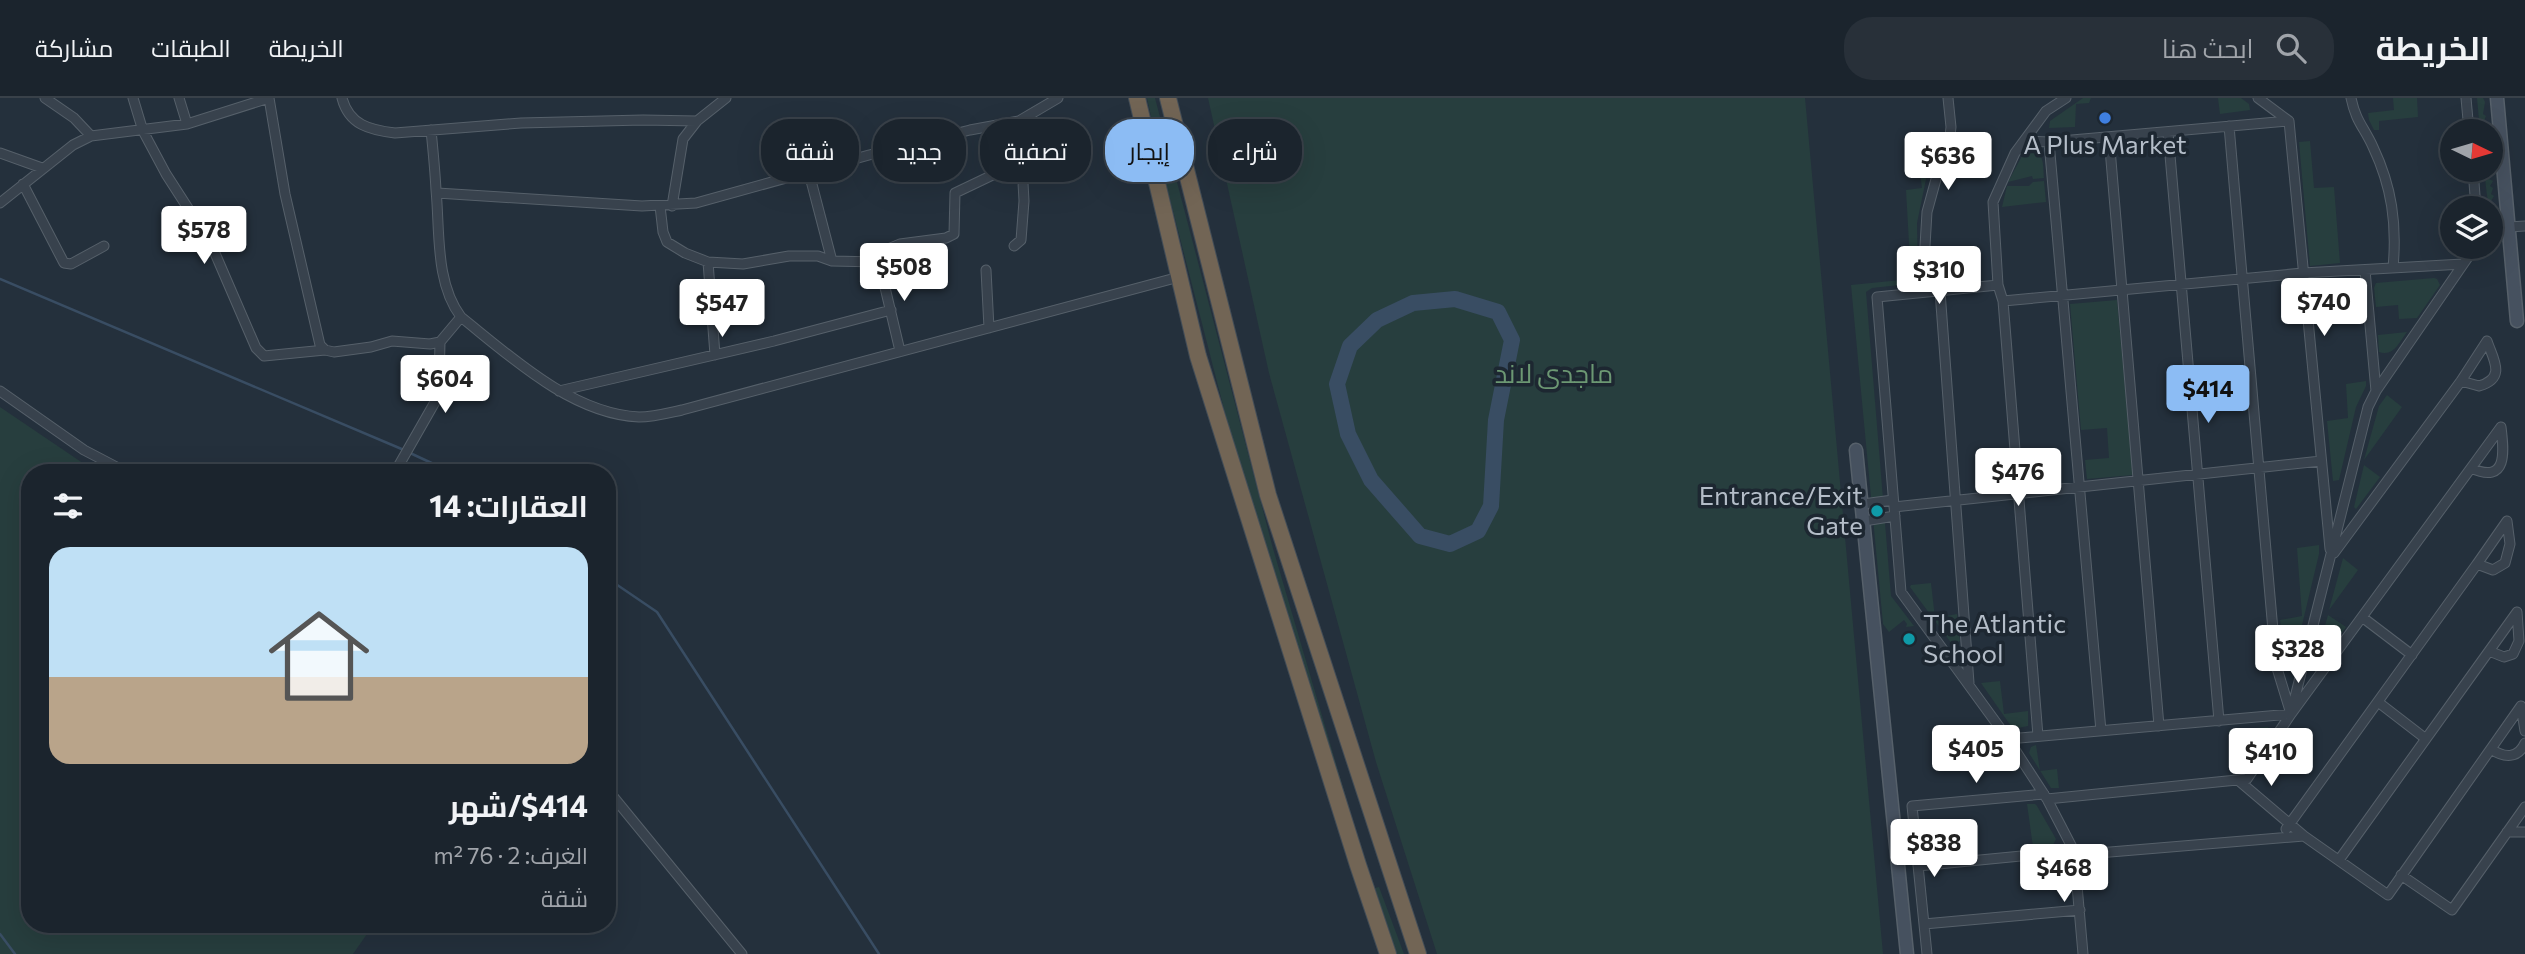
<!DOCTYPE html>
<html lang="ar">
<head>
<meta charset="utf-8">
<style>
  :root { --surface:#1b242d; --page:#283039; --text:#f1f3f6; --muted:#a0a4aa; --line:#394149; --accent:#8cbcf4 }
  body { margin:0; font-family:Commissioner,Cairo,sans-serif; background:var(--page); color:var(--text); direction:rtl; height:100vh; display:flex; flex-direction:column; font-size:26px; white-space:nowrap }
  * { box-sizing:border-box; margin:0 }
  p { font-size:23px; color:var(--muted) }
  .icon { flex:none; width:38px; height:38px; fill:none; stroke:currentColor; stroke-width:2; stroke-linecap:round; stroke-linejoin:round }
  .map { position:relative; flex:1; overflow:hidden; direction:ltr }
  .details { position:absolute; left:21px; top:366px; width:595px; height:469px; display:flex; flex-direction:column; background:var(--surface); border-radius:28px; box-shadow:0 7px 28px #0002,0 0 0 2px var(--line); direction:rtl }
  .details>* { flex:none }
  .banner { position:absolute; left:637px; top:21px; width:665px; height:63px; direction:rtl; display:flex; gap:14px }
  .needle { width:46px; rotate:95deg }
  .buttons { position:absolute; left:2440px; top:21px; display:grid; gap:14px }
  .buttons a { display:grid; place-items:center; width:63px; height:63px; border-radius:50%; background:var(--surface); box-shadow:0 7px 28px #0002,0 0 0 2px var(--line); font-size:35px }
  .price { position:absolute; translate:-50% -60px; padding:0 16px; border-radius:7px; background:#fff; color:#222; font-size:23px; line-height:46px; filter:drop-shadow(0 2px 4px #0008) }
  .price::after { content:''; position:absolute; left:50%; top:42px; width:21px; height:16px; margin-left:-10px; background:inherit; clip-path:polygon(0 0,100% 0,50% 100%) }
  .price.on { background:var(--accent); color:#111 }
  ul { padding:0; list-style:none }
  li { display:grid; align-content:center; gap:14px; height:371px; padding:0 28px }
  li span { display:grid; place-items:center; height:217px; border-radius:21px; color:#555 }
  li>.icon { margin-inline-start:auto }
  span .icon { width:126px; height:126px; fill:#fffc; stroke-width:1 }
  li b { font-size:30px }
  h2 { display:flex; justify-content:space-between; align-items:center; height:84px; padding:0 28px; font-size:30px }
  .tag { padding:0 24px; border-radius:28px; background:var(--surface); box-shadow:0 7px 28px #0002,0 0 0 2px var(--line); font-size:24px; line-height:63px }
  .tag.on { background:var(--accent); color:#111 }
  header { display:flex; align-items:center; gap:42px; box-sizing:border-box; height:98px; padding:0 35px; background:var(--surface); border-bottom:2px solid var(--line) }
  header strong { font-size:33px }
  nav { display:flex; gap:38px; margin-inline-start:auto; font-size:24px }
  .search { width:490px; height:63px; background:var(--page); display:flex; align-items:center; gap:18px; box-sizing:border-box; padding:0 24px; border-radius:28px; color:var(--muted); font-size:26px }
  .map>svg:first-child { display:block }
  .green { fill:#273e3e }
  .lines { fill:none; stroke-linecap:round; stroke-linejoin:round }
  .stream { stroke:#394d63; stroke-width:2.5 }
  .river { stroke:#394d63; stroke-width:16 }
  .street-casing { stroke:#56606a; stroke-width:11 }
  .secondary-casing { stroke:#56606a; stroke-width:15 }
  .highway-casing { stroke:#434d57; stroke-width:18 }
  .street { stroke:#38424d; stroke-width:9 }
  .secondary { stroke:#46515f; stroke-width:12 }
  .highway { stroke:#726555; stroke-width:16 }
  .shop-dot { fill:#3f7fe0; stroke:#1d2731; stroke-width:2.5 }
  .culture-dot { fill:#0f9aa8; stroke:#1d2731; stroke-width:2.5 }
  .labels { text-anchor:middle; stroke-width:7; stroke-linejoin:round; paint-order:stroke }
  .poi-label { font-size:26px; fill:#b4bdc8; stroke:#1d2731 }
  .park-label { font-size:26px; fill:#6c9873; stroke:#1d2731 }
</style>
</head>
<body>
<header>
<strong>الخريطة</strong>
<div class="search"><svg class="icon" aria-label="search" viewBox="0 0 24 24"><circle cx="10" cy="10" r="6"/><path d="M15 15l6 6"/></svg>ابحث هنا</div>
<nav><a>الخريطة</a><a>الطبقات</a><a>مشاركة</a></nav>
</header>
<div class="map">
<svg width="2525" height="856" viewBox="0 0 2525 856">
  <rect width="100%" height="100%" fill="#24303c"/>
  <path class="green" d="M1147,0h8l117,447 85,290 -51,-131 -40,-132 -103,-400z
    M1208,0h597l78,856h-446l-61,-192 -107,-389z
    M2083,0h8l-2,5 -13,1 -1,23 -26,1 1,-7z
    M2218,0h23l8,6 1,6 -30,4z
    M2393,0h24l1,19 -39,4v9h-5l-5,-10 -1,-7 26,-3z
    M2477,0h6l2,4 -2,12 3,2 -2,5 3,3 -2,5 3,2h-8z
    M2310,43l4,47 20,-1 6,76 -30,3 -11,-124z
    M2032,53c13,2 11,16 12,27l-11,1 -1,-3 -24,6 14,-26z
    M2484,72h6l-1,2 3,1 -3,6 4,2 -3,5 3,2 -2,6 3,2 -3,5 3,2 -2,4 3,2 -2,7 3,4 -6,1z
    M1920,74h5l1,7 -9,44 1,60 -46,5 -6,4 25,304 23,30 -8,1 1,-3 -3,-4 -15,12 -6,-8 -32,-339 60,-6 -5,-89 16,-2z
    M2044,83l2,21 -44,5 5,-21h22l4,-4z
    M2434,180l3,1 3,6 -23,33 -18,1 -1,-14 -22,2 -2,-19 2,-5z
    M2117,202l16,175 -46,4 -2,-19 24,-2 -2,-30 -26,2 -11,-126z
    M2407,234c-8,10 -13,25 -28,20l-1,-17z
    M2366,283v5l-10,21 -17,73 -6,1 -6,-60 21,-3 -2,-34z
    M2387,297l15,12 -38,53 15,-54z
    M0,309l96,65h-66v452h344l-21,30h-353z
    M2364,367l16,12 -24,32 -2,-2z
    M2319,447v9l-27,113 -5,3 -2,-3 -5,-47 22,-4 -5,-68z
    M2343,460l15,12 -29,40z
    M1931,485l4,35 22,-4 3,27 -8,3 -42,-57 1,-2z
    M2328,517l18,12 -26,36 -3,1 -2,-3z
    M2000,583l4,33 24,-3v15l-15,3 -32,-46z
    M2268,629l2,5 -29,40h-9l-3,-42z
    M2036,647l4,26 17,-2 2,19h-8l-22,-35 2,-6z
    M2027,706h8l2,2 19,33 -3,6 -20,2z
    M1379,789l25,67h-7l-22,-66z"/>
  <g class="lines">
    <path class="stream" d="M0,181l404,171
      M410,355l41,19
      M607,480l50,34 222,342
      M0,836l15,20"/>
    <path class="river" d="M1455,201l43,13 14,28 -16,80 -5,86 -13,25 -28,13 -30,-8 -49,-56 -23,-46 -11,-50 13,-38 27,-26 36,-17z"/>
    <g class="street-casing">
      <path id="street" d="M45,0l29,20 17,18
        M133,0l10,33 23,43 45,70 45,104 8,8 61,-6
        M179,0l8,26
        M269,0l16,96 35,151 5,5 9,2 37,-5 21,-6 38,3 10,-2 21,-25
        M342,0c7,27 28,32 53,35l126,-10 122,-3 54,1
        M2258,0l31,23 41,428
        M2351,0c5,24 13,29 22,49 19,40 24,77 20,121
        M2466,0l3,33
        M2229,28l47,539 15,49
        M431,32c2,20 4,40 5,60 4,41 -1,93 25,127 50,40 111,97 178,100 14,0 29,-4 43,-7l497,-133
        M2168,34l51,589
        M2109,39l50,589
        M2024,43l25,1 240,-21
        M2049,44l52,589
        M0,55l42,15
        M2473,72l3,38
        M809,75l23,88
        M23,86l41,79 7,1 33,-18
        M437,95l205,13 54,-3 173,-48 101,-25 49,-9 39,-23
        M0,105l73,-58 18,-9 96,-12 82,-26
        M660,108l3,26 4,10 18,11 23,9 35,2 46,-8h29l14,5 47,1 2,-10 19,-8 46,-6 8,-4 1,-41 46,-22 12,-13
        M672,108l11,-67 14,-18 29,-23
        M2509,129l16,-1
        M2490,133l19,-1
        M1014,148l7,-6 3,-39 -1,-18 -10,-25 6,-37
        M708,164l7,93
        M879,164l21,89
        M986,172l3,58
        M2365,172l11,121
        M1998,187l-121,12 24,295 107,147 39,60 27,52 9,103
        M1940,193l29,392
        M1929,194l-4,-46 2,-34 11,-40 11,-27 2,-18 -3,-29
        M2003,203l300,-28 160,-9
        M0,293l84,59 42,22
        M559,293l215,-50 117,-31
        M2471,370c37,17 33,-17 30,-41
        M395,374l40,-70 4,-18 1,-42
        M1863,406l30,-4
        M1894,409l427,-46
        M1864,423l31,-5
        M2507,423l3,23 -5,19 -12,7 -16,-6z
        M2334,455l127,-172 26,-40c6,18 20,37 -8,45l-18,-5
        M2517,514l2,29 -6,13 -9,3 -15,-6z
        M2362,519l50,38
        M2378,604l48,37
        M2521,608l4,25
        M2292,611l76,-302 8,-16 99,-144
        M2038,638l-35,-435 -5,-16 -5,-83 22,-49 31,-42 20,-13
        M2008,641l283,-25
        M2491,651c13,9 27,10 34,-6
        M2238,682l66,56 84,59 133,-189
        M607,691l135,165
        M2047,701l200,-20 44,-65 210,-287
        M2286,731l191,-265
        M2507,734h18
        M2074,757l230,-19
        M2339,762l150,-209
        M1918,768l156,-15
        M2401,777l51,35 73,-103
        M1924,826l156,-14
        M1927,856l-15,-148 132,-12"/>
    </g>
    <g class="secondary-casing">
      <path id="secondary" d="M2497,0l20,223
        M1856,352l51,504"/>
    </g>
    <g class="highway-casing">
      <path id="highway" d="M1137,0l61,258 160,509 30,89
        M1168,0l100,397 150,459"/>
    </g>
    <use href="#street" class="street"/>
    <use href="#secondary" class="secondary"/>
    <use href="#highway" class="highway"/>
  </g>
  <circle class="shop-dot" cx="2105" cy="20" r="7"/>
  <g class="culture-dot">
    <circle cx="1877" cy="413" r="7"/>
    <circle cx="1909" cy="541" r="7"/>
  </g>
  <g class="labels">
    <g class="poi-label">
      <text x="2105" y="56">A Plus Market</text>
      <text x="1863" y="407" text-anchor="end">Entrance/Exit<tspan x="1863" dy="30">Gate</tspan></text>
      <text x="1923" y="535" text-anchor="start">The Atlantic<tspan x="1923" dy="30">School</tspan></text>
    </g>
    <g class="park-label">
      <text x="1554" y="285">ماجدی لاند</text>
    </g>
  </g>
</svg>
<div class="buttons">
<a><svg class="needle" viewBox="-14 -14 28 28"><path d="M0-13l5 13h-10z" fill="#e53935"/><path d="M0 13l5-13h-10z" fill="#a0a4aa"/></svg></a>
<a><svg class="icon" aria-label="layers" viewBox="0 0 24 24"><path d="M12 4l9 5-9 5-9-5zM3 14l9 5 9-5"/></svg></a>
</div>
<b class="price" style="left:1948px;top:94px">$636</b>
<b class="price" style="left:204px;top:168px">$578</b>
<b class="price" style="left:904px;top:205px">$508</b>
<b class="price" style="left:1939px;top:208px">$310</b>
<b class="price" style="left:2324px;top:240px">$740</b>
<b class="price" style="left:722px;top:241px">$547</b>
<b class="price" style="left:445px;top:317px">$604</b>
<b class="price on" style="left:2208px;top:327px">$414</b>
<b class="price" style="left:2018px;top:410px">$476</b>
<b class="price" style="left:2298px;top:587px">$328</b>
<b class="price" style="left:1976px;top:687px">$405</b>
<b class="price" style="left:2271px;top:690px">$410</b>
<b class="price" style="left:1934px;top:781px">$838</b>
<b class="price" style="left:2064px;top:806px">$468</b>
<div class="banner">
<a class="tag">شراء</a>
<a class="tag on">إيجار</a>
<a class="tag">تصفية</a>
<a class="tag">جديد</a>
<a class="tag">شقة</a>
</div>
<section class="details">
<h2>العقارات: 14<svg class="icon" aria-label="filters" viewBox="0 0 24 24"><path d="M4 7h16M4 17h16"/><circle cx="9" cy="7" r="2"/><circle cx="15" cy="17" r="2"/></svg></h2>
<ul>
<li><span style="background:linear-gradient(#bfe0f5 60%,#b9a48a 0)"><svg class="icon" aria-label="home" viewBox="0 0 24 24"><path d="M3 11l9-7 9 7M6 9v11h12V9"/></svg></span><div><b>$414/شهر</b><p>الغرف: 2 · 76 m²</p><p>شقة</p></div></li>
</ul>
</section>
</div>
</body>
</html>
